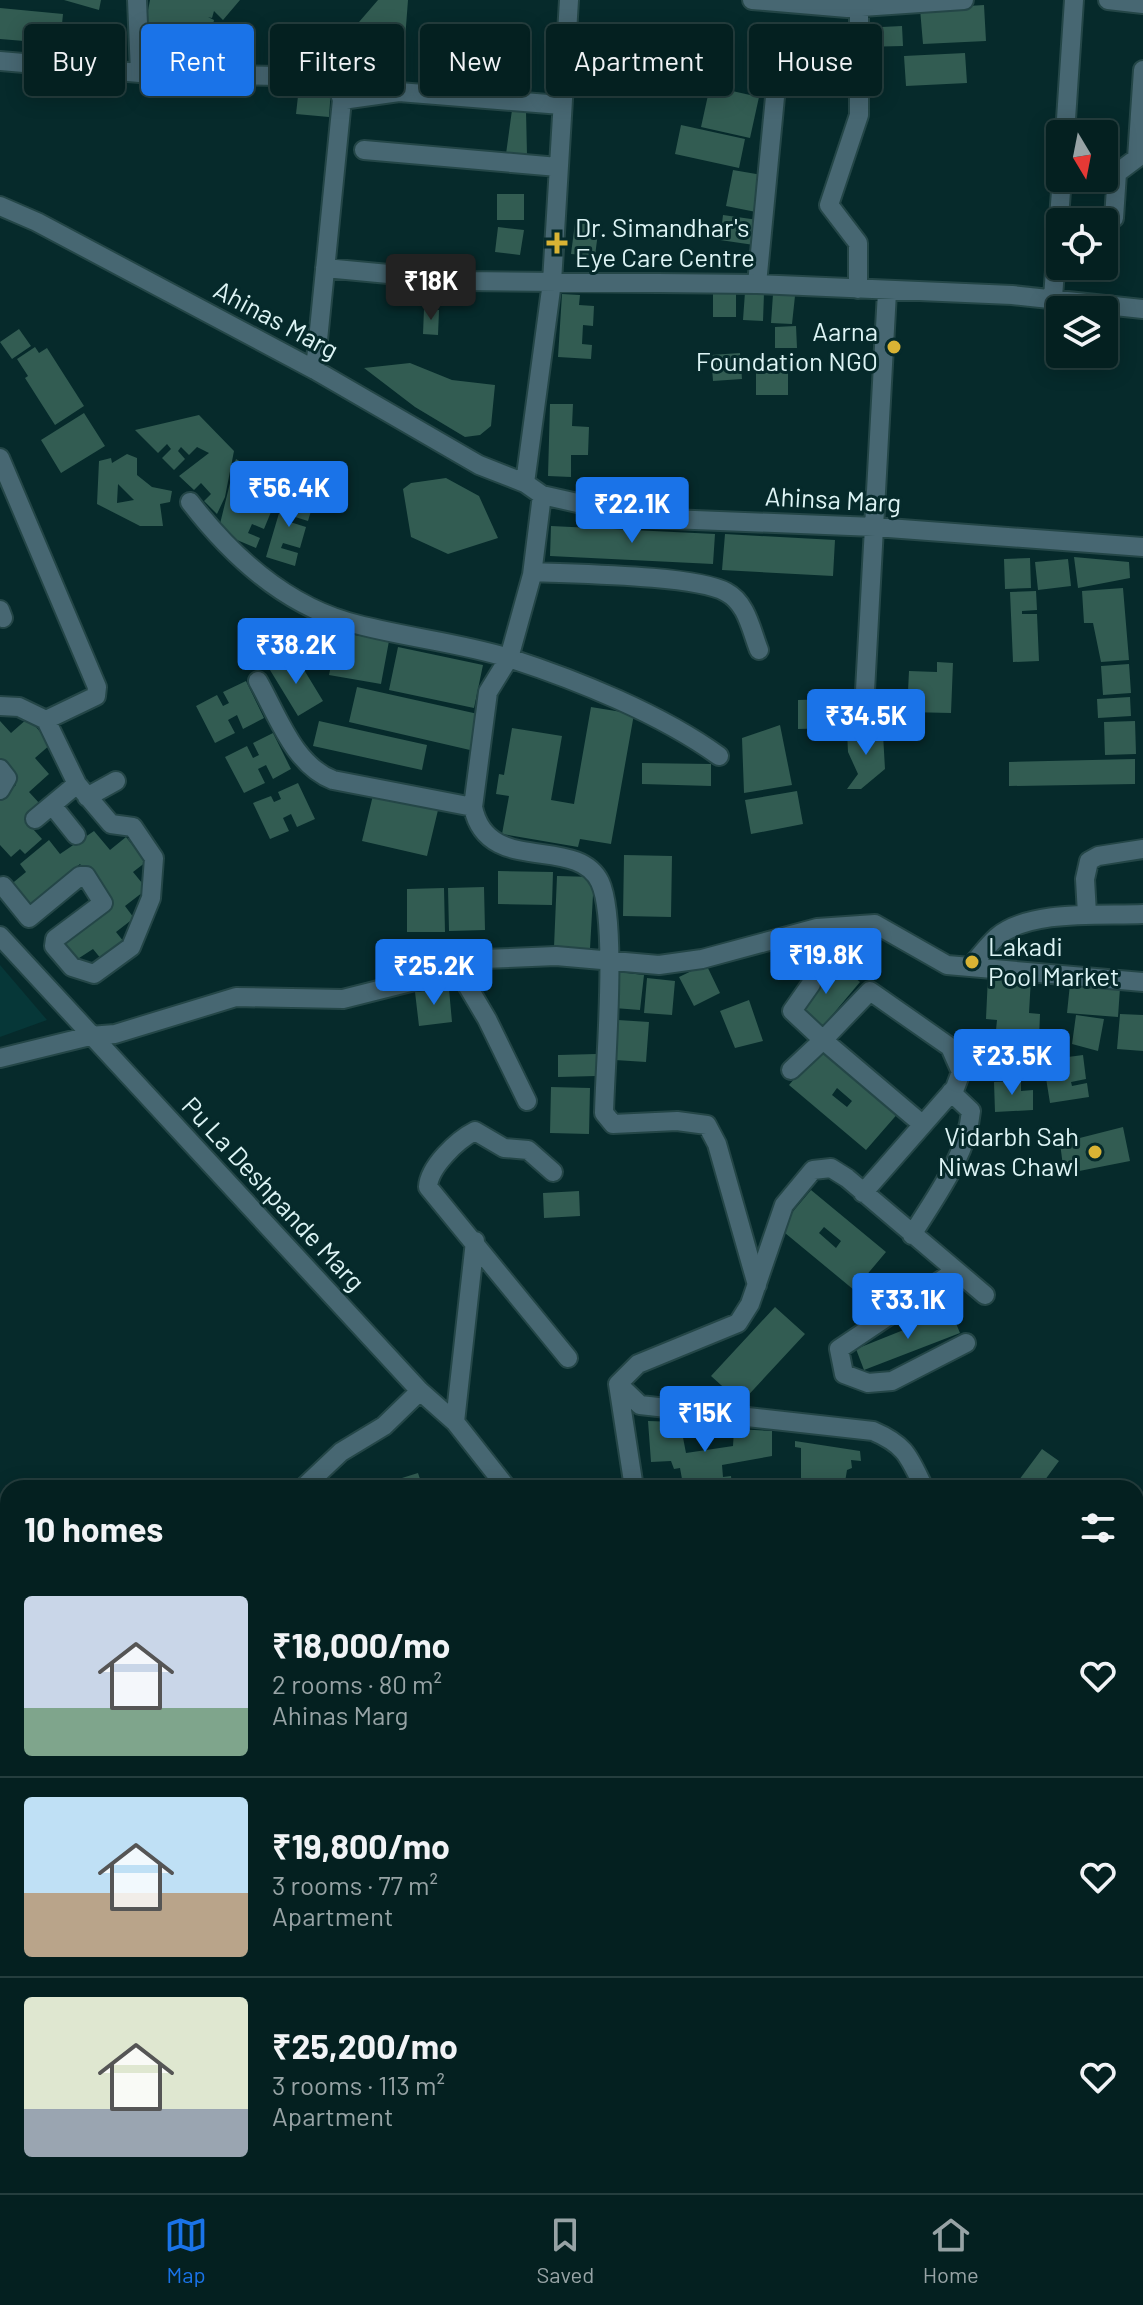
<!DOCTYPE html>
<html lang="en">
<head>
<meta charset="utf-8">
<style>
  :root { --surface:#042020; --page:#0d2829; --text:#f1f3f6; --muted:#97a3a5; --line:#253e3e; --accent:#1a73e8 }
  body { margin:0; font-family:Barlow,sans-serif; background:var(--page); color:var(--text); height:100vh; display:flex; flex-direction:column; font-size:30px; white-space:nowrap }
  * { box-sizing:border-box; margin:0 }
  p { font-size:26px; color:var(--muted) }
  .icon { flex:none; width:44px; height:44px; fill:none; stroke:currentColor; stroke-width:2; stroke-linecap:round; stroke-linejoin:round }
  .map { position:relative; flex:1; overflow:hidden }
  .drawer { position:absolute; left:0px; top:1480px; width:1144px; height:714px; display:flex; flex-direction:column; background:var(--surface); border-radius:24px 24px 0 0; box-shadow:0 4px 20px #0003,0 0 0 2px var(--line) }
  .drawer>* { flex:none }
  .hud { position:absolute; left:24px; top:24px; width:1096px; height:72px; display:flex; gap:16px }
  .needle { width:52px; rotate:170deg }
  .tools { position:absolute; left:1046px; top:120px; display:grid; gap:16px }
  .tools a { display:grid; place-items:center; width:72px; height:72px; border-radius:8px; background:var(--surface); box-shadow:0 4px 20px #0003,0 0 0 2px var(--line); font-size:40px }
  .price { position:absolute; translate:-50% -68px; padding:0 18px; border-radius:8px; background:var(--accent); color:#fff; font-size:26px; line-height:52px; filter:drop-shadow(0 2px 4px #0008) }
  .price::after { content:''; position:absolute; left:50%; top:48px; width:24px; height:18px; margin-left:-12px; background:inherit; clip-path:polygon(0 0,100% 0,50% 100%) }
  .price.active { background:#222; color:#fff }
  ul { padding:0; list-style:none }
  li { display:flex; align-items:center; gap:24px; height:200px; padding:0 24px }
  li+li { border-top:2px solid var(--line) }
  li span { display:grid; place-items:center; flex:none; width:224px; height:160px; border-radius:8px; color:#555 }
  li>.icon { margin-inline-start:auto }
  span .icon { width:96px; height:96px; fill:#fffc; stroke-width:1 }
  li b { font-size:34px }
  h2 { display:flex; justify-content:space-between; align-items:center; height:96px; padding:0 24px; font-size:34px }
  .tag { padding:0 28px; border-radius:8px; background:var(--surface); box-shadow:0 4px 20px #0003,0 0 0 2px var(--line); font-size:28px; line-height:72px }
  .tag.active { background:var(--accent); color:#fff }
  .menu { display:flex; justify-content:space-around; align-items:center; height:112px; border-top:2px solid var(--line); background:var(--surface); font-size:22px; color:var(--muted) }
  .menu a { display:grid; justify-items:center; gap:4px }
  .menu .active { color:var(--accent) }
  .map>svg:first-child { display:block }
  .built { fill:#063738 }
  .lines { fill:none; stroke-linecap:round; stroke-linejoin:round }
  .stream { stroke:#29668f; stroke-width:5 }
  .building { fill:#325c52; fill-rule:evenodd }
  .minor-casing { stroke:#244647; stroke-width:22 }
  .minor { stroke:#476772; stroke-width:18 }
  .poi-dot { fill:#d9b334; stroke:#062a2b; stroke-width:3 }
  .labels { text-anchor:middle; stroke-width:6; stroke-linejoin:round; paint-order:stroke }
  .poi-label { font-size:26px; fill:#ddf4f5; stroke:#062a2b; text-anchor:start }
  .street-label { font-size:26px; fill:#ddf4f5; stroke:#062a2b }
</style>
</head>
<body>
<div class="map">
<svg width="1143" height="2193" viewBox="0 0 1143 2193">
  <rect width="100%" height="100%" fill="#062a2b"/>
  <path class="built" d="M0,965l47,55 -47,17z"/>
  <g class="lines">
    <path class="stream" d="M0,1578h8
      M1136,1993l7,-1"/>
  </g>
  <path class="building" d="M64,0h37l-2,10z
    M150,0h90l-17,20 -9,-9 -2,7 -4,-1 6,3 -6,27 -65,-11z
    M378,0h30l-4,53 -49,-3 4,-28z
    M984,5l2,36 -63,3 -3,-35z
    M0,8l63,6 -3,30 -60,-5z
    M902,26l1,20 -42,1v-19z
    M965,53l2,30 -61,3 -2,-30z
    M710,86l49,11 -9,41 -49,-11z
    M299,87l32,2 -2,28 -33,-3z
    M512,110l14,1 1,44 -21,-1z
    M681,125l64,14 -6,29 -64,-14z
    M733,170l29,5 -6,37 -30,-6z
    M497,194h27v26h-27z
    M723,215l35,5 -4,25 -34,-5z
    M575,223l24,2 -4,31 -24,-2z
    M498,227l26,3 -4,25 -25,-3z
    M713,292h23v25h-23z
    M745,292l19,1 -1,28 -20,-1z
    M562,294l18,1 -1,10 15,1 -1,20 -10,-1 -1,19 10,1 -1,14 -33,-2z
    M773,294l22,2 -3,28 -21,-1z
    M424,309l15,1 -1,25 -15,-1z
    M796,326l1,22h-22v-21z
    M19,329l12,17 -19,13 -12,-17z
    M35,347l4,6 8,-5 37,58 -29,19 -30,-47 3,-2 -11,-17z
    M740,353l2,26 -29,2 -2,-26z
    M410,363l42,17 43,5 -4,41 -11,9 -15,2 -50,-30 -51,-39z
    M788,372v23h-32v-22z
    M550,404h23l-1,22 17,1 -1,28h-17v22l-23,-1z
    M84,413l21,33 -44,27 -20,-33z
    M199,415l35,36 -9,46 -8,17 -13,-13 7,-7 -10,-11 -7,7 -15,-14 30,-23 -12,-6 -8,8 -8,-8 -3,4 7,8 -11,11 -12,-12 9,-9 -4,-5 -9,9 -23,-23z
    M127,454l10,4v17l15,12 20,4 -2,11 -10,2 3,22h-23l-43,-22 2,-43 12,-3 1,5zM118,484l16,16 -17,3z
    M236,459l45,27 -4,11 -14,-6 -4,10 14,6 -9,22 -12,-5 -4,9 12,5 -4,10 -38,-16 12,-49 8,2 2,-8 -9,-2z
    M446,478l33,18 19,42 -50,16 -37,-17 -8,-48 8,-6z
    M285,493l29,8 -6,20 -16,-5 -2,6 16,5 -6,21 -17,-5 -2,5 17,5 -3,13 -29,-9z
    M551,526l164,8 -2,30 -163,-8z
    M725,534l110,6 -2,36 -111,-6z
    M1074,557l55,5 1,16 -52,10z
    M1030,558l1,30 -26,1 -1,-30z
    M1068,559l3,27 -33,4 -3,-28z
    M1123,588l6,72 -28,2 -8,-39h-9l-2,-32z
    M1036,591l1,19 -15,1v3h15l2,47 -26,1 -3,-70z
    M338,632l51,9 -8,43 -52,-9z
    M398,647l85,18 -9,43 -85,-18z
    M295,655l28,46 -25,15 -28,-46z
    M937,662l16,1 -2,50 -44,-1 2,-41 28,1z
    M1129,664l2,29 -28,2 -2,-29z
    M246,681l18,37 -21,11 -6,-14 -9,5 7,13 -20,10 -19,-37 21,-11 6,11 6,-3 -6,-11z
    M357,687l121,27 -8,36 -121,-28z
    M1130,697l1,19 -33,2 -1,-19z
    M833,699v29l-35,1v-29z
    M591,707l43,7 -23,130 -31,-5 -2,8 -76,-13 7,-38 -13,-2 3,-20 5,1 8,-47 50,8 -11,64 23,4z
    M28,718l23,26 -16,14 14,16 -20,18 12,13 -17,14 18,20 -17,15 -5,-5 -9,8 -11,-12v-46l16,-14 -16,-21v-43l11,12z
    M319,721l108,24 -5,25 -109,-24z
    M1135,721l1,33 -31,1 -1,-33z
    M780,725l12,60 -48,8 -2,-55z
    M847,731l36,3 2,35 -24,20h-14l11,-15 -10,-22z
    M273,733l18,36 -18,10 -7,-14 -8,4 7,14 -21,10 -19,-36 22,-11 6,12 6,-3 -6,-12z
    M1135,759v25l-126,2v-24z
    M642,763l69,1v22l-69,-2z
    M298,783l17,36 -18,8 -6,-13 -8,4 6,13 -19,8 -17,-36 18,-7 3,6 7,-3 -3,-7z
    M374,791l65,15 -12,50 -65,-15z
    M797,791l6,33 -52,10 -6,-34z
    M94,831l16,19 16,-13 20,25 -13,10 14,17 -22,17 9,12 -18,14 8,10 -22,18 -9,-11 -20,13 -14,-18 51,-42 -30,-38 -19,15 3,4 -36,26 -19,-23 17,-14 -6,-8 29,-24 11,14z
    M624,855l48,1 -1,61 -48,-1z
    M498,871l55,1 -1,33 -54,-1z
    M557,876l37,1 -4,72 -36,-2z
    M484,887l1,43 -36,1 -1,-43z
    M444,888l1,44h-38v-43z
    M835,961l25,21 -42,50 -26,-22z
    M706,964l14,29 -26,13 -15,-29z
    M618,972l26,3 -4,35 -26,-2z
    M988,976l43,2 -2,35 11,1 -1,25 -28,-1 1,-7 -16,-1 1,-10 -11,-1z
    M647,978l28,3 -3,34 -28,-2z
    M1070,984l50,4 -2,29 -51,-4z
    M449,989l3,33 -33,4 -4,-34z
    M749,1000l14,41 -28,7 -15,-37z
    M1120,1014l23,1v36l-26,-2z
    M1076,1015l28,4 -6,32 -26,-7z
    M618,1020l31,2 -3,40 -31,-2z
    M822,1046l78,65 -34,39 -77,-65zM837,1088l15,13 -5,6 -15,-12z
    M1067,1049l1,8 15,-2 3,24 -15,3 1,4 15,-3 2,14 -39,6 -8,-50z
    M596,1054v22l-38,1v-22z
    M1021,1081v10l12,-1v20l-38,2 -1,-30z
    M551,1087l39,1 -1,46 -39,-1z
    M1123,1127l7,34 -66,13 -4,-31z
    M811,1190l75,62 -32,38 -75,-62zM824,1227l17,14 -5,7 -17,-15z
    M579,1191l1,25 -36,2 -1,-25z
    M775,1307l30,27 -64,69 -30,-27z
    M951,1311l9,22 -96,37 -8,-21z
    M648,1421l32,1 6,31 47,-7 1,-17 38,2v25l-50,9 1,12 8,-1 1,10 -58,2 -1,-7 9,-2 -2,-11 -6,1 -3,-8 -20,1z
    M795,1441l65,10 1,10 -10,-1 1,8 -5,2 -3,18h-43v-40l-6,-1z
    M1042,1449l17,12 -20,27h-26z
    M418,1473l5,15h-50v-1z"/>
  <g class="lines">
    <g class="minor-casing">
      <path id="minor" d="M137,0l3,73
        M752,0l95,8 117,-8
        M1108,0l35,4
        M0,61l140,12 181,4 15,5 6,18 -27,270
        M342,100l57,-8 162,13
        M1065,134l9,-134
        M364,150l194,17
        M1062,179l54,5
        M0,206l37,16 278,148 164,95 46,18 17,12 102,23 231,9 268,20
        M1114,218l3,-45 20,-15 6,-88
        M325,268l138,13 294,3 255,11 131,14
        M757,284l18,-187
        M858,289v-46l-29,-38 30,-90v-108
        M1053,297l9,-119
        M0,458l97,229 -1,9 -50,24 31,64 34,40 22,3 21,31 -3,40 -20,49 -37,27 -22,-7 -18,-21 1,-7 48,-36 -17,-27h-6l-51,42 -26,-32
        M525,483l27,-201 17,-282
        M542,495l-10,80 -23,83 -21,34 -15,115c14,70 104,27 127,75 18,39 5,182 4,231l9,11 64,-3 30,4 10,19 40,141
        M190,502c40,52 93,101 158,120 53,15 109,20 161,36 68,22 152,56 210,98
        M532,575l2,-3c40,2 161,3 192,20 21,11 25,38 33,58
        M0,610l3,8
        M258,681c20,35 36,84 75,99l140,27
        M0,706l19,1 27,13
        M863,727l24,-435
        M0,769l7,9 -7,12
        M87,797l29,-16
        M52,805l24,30
        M35,819l42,-35
        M1087,914l-2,-35 4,-18 9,-5 45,-7
        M0,936l420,455 35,31 52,66
        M972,965c8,-9 16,-20 25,-28 33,-28 105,-21 146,-23
        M458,970l29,49 40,82
        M0,1058l90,-22 25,-2 121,-37 107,2 115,-29 25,-11 73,-3 103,9 43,-6 115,-31 58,-4 72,41 196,17
        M791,1070l32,-30 -31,-29 19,-27
        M553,1172l-25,-22 -24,-2 -29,-17c-18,9 -46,36 -47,56l140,171
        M863,1193l92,-105 6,-16 -11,-25 -80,-56 -47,49 99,84
        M912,1235c23,-38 55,-79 59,-124l-20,-19
        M955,1271l-116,78 5,25 24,9 24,-2 74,-38
        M618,1384l20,-20 100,-41 12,-19 34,-99 29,-35 18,-2 16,10 138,117
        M455,1422l20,-181
        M303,1488l38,-36 43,-26 36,-35
        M634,1488l-16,-104 22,21 233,26c33,14 36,26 51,57
        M1136,1514l7,2
        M1136,1814h7
        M0,1929l8,-4
        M376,2186l2,7
        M205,2193l14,-7
        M258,2193l13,-7"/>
    </g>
    <use href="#minor" class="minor"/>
  </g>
  <g class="poi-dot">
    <path d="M553 231h8v8h8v8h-8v8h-8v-8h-8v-8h8z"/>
    <circle cx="894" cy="347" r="8"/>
    <circle cx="972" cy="962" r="8"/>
    <circle cx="1095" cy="1152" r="8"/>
  </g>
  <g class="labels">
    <g class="poi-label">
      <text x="575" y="237">Dr. Simandhar's<tspan x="575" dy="30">Eye Care Centre</tspan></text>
      <text x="878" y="341" text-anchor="end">Aarna<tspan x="878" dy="30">Foundation NGO</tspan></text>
      <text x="988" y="956">Lakadi<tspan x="988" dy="30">Pool Market</tspan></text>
      <text x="1079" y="1146" text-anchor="end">Vidarbh Sah<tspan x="1079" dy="30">Niwas Chawl</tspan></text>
    </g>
    <g class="street-label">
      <text transform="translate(276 320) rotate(28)" y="9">Ahinas Marg</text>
      <text transform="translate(833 500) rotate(3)" y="9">Ahinsa Marg</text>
      <text transform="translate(273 1194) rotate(47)" y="9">Pu La Deshpande Marg</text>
    </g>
  </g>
</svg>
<div class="tools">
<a><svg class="needle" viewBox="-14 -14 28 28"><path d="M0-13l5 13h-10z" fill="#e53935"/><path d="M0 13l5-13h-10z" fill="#97a3a5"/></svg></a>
<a><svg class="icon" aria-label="locate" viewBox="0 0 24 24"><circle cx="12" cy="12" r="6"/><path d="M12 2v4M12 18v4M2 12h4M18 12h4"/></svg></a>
<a><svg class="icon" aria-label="layers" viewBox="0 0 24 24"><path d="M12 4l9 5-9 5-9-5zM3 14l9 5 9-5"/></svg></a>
</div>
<b class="price active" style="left:431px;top:322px">₹18K</b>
<b class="price" style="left:289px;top:529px">₹56.4K</b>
<b class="price" style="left:632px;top:545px">₹22.1K</b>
<b class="price" style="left:296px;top:686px">₹38.2K</b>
<b class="price" style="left:866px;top:757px">₹34.5K</b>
<b class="price" style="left:826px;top:996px">₹19.8K</b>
<b class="price" style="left:434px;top:1007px">₹25.2K</b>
<b class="price" style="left:1012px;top:1097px">₹23.5K</b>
<b class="price" style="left:908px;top:1341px">₹33.1K</b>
<b class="price" style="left:705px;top:1454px">₹15K</b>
<div class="hud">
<a class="tag">Buy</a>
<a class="tag active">Rent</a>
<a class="tag">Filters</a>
<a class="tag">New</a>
<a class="tag">Apartment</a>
<a class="tag">House</a>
</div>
<section class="drawer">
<h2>10 homes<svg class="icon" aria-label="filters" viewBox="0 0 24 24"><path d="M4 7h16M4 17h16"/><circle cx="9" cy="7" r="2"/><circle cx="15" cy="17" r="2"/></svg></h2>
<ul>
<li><span style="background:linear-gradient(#c9d6e8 70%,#7fa58c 0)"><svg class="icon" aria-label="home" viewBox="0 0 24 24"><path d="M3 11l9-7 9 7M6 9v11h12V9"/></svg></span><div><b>₹18,000/mo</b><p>2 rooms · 80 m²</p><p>Ahinas Marg</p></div><svg class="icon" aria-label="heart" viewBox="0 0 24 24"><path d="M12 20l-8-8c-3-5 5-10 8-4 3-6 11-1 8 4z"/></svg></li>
<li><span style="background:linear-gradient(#bfe0f5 60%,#b9a48a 0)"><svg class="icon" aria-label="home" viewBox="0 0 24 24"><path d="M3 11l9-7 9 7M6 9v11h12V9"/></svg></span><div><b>₹19,800/mo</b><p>3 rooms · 77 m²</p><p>Apartment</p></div><svg class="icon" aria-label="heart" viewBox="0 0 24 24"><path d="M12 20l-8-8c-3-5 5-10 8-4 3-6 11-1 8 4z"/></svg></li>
<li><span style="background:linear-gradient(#dfe7d0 70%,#9aa5b1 0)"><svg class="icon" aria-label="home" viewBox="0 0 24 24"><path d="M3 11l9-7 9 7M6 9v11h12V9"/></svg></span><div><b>₹25,200/mo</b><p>3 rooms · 113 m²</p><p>Apartment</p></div><svg class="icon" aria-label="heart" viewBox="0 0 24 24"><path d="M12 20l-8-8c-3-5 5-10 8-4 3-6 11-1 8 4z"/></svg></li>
</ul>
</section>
</div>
<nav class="menu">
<a class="active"><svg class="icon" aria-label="map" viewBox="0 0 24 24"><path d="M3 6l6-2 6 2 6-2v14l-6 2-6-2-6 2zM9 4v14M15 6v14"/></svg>Map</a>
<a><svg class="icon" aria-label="saved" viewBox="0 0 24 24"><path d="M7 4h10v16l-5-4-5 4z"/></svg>Saved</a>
<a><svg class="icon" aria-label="home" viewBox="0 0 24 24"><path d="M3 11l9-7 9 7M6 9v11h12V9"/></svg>Home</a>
</nav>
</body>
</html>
